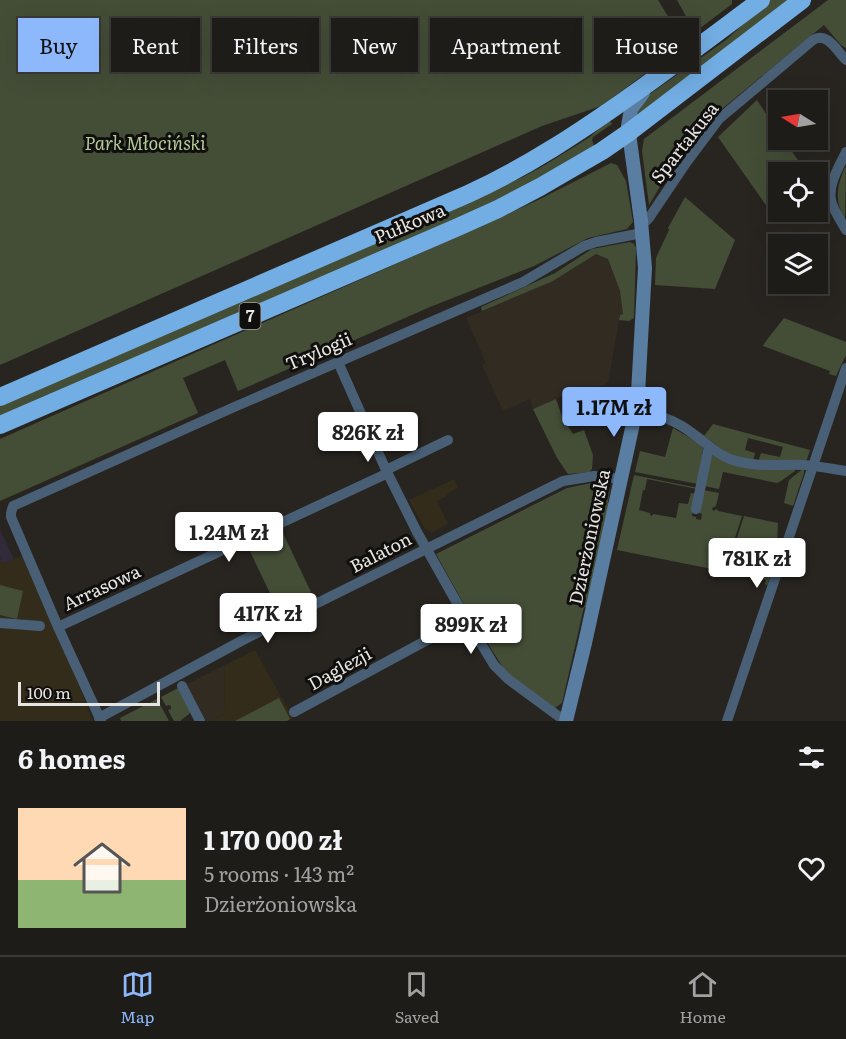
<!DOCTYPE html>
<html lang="en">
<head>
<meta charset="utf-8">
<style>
  :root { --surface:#1e1c19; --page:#2b2926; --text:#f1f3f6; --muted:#a1a1a2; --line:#3c3a38; --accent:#8db9fc }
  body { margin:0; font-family:Literata,serif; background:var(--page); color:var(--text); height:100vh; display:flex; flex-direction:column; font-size:22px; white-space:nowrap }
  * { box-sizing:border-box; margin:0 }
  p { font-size:20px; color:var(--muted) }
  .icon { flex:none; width:33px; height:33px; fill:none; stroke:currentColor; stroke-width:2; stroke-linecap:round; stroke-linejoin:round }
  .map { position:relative; height:721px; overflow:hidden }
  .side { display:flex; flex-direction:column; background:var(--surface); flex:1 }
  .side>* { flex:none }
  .hud { position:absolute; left:18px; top:18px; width:810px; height:54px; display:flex; gap:12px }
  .needle { width:39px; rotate:281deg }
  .tools { position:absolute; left:768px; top:90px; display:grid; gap:12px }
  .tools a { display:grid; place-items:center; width:60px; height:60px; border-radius:0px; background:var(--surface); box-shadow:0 6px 24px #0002,0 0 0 2px var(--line); font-size:30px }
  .scale { position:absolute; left:18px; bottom:15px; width:142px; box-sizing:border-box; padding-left:6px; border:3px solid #e7e5e2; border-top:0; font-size:16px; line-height:21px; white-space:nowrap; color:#e7e5e2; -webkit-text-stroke:4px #100f0d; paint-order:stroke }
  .price { position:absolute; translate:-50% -51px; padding:0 14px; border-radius:6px; background:#fff; color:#222; font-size:20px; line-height:39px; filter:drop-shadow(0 2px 3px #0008) }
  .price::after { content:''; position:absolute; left:50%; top:36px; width:18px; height:14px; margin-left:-9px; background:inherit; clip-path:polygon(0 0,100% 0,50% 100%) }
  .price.active { background:var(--accent); color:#111 }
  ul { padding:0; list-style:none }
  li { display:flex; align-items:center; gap:18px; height:150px; padding:0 18px }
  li+li { border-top:2px solid var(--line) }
  li span { display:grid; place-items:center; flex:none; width:168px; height:120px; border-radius:0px; color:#555 }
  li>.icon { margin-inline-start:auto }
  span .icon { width:72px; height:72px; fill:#fffc; stroke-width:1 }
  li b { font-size:26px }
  h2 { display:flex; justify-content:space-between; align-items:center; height:72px; padding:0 18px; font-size:26px }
  .tag { padding:0 21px; border-radius:0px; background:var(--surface); box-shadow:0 6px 24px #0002,0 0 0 2px var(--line); font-size:21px; line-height:54px }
  .tag.active { background:var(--accent); color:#111 }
  .tab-bar { display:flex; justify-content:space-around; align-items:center; height:84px; border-top:2px solid var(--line); background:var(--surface); font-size:16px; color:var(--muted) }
  .tab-bar a { display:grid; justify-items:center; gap:3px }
  .tab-bar .active { color:var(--accent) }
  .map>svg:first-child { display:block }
  .built { fill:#322b22 }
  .industrial { fill:#302a3a }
  .education { fill:#332c1b }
  .green { fill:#444e37 }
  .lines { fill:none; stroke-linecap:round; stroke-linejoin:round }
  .street { stroke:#485f75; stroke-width:10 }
  .secondary { stroke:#597ea1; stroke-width:14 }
  .highway { stroke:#72ade3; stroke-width:18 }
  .labels { text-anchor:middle; stroke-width:6; stroke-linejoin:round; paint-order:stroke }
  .shield { fill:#100f0d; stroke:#a6a5a2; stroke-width:1.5 }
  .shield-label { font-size:16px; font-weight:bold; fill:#e7e5e2 }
  .street-label { font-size:18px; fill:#e7e5e2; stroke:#100f0d }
  .park-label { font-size:18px; font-style:italic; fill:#b4ca99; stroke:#100f0d }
</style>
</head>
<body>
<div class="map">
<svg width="846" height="721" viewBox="0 0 846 721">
  <rect width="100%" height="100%" fill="#282521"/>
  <path class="built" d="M595,254l13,5 12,32 3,23 -3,1 -12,67 -6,4 -25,4 -44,19 -3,-10 -27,12 -21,-46 4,-2 -20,-45 87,-37z
    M225,665l-1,49 -12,7h-7l-18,-37z"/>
  <path class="industrial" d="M0,530l14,29 -11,5 -3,-7z"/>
  <path class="education" d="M454,479l4,9 -11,6v2l-10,5 11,23 -16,8 -7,-3 -16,-29z
    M24,555l32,74 37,92h-93v-164l3,7z
    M255,650l38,68 -6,3h-75l12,-7 1,-49z"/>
  <path class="green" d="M0,0h658l17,28 7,14 -25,18 -11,13 -45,33 -59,20 -542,239z
    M677,0h55v4l-33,25 -7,-2z
    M770,0h23l-153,117 -7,-4 14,-17 79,-56z
    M828,0h18v48l-5,-3 -17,-20 -118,97 -26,31 -31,52 -7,-54 2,-12z
    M757,100l21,32v8h6l22,32h-28v30l-10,6 -50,-71z
    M609,119l3,5 -19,13 -1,3 3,9 -82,45 -513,224v-15l458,-199 65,-27 22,-12 45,-28z
    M611,163l6,2 9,16 7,41 -6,7 -39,9 -54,28 -104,41 -192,84 -13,-31 -42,18 15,35 -198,88v-62l459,-203 79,-36z
    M845,167l1,2 -1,50c-11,-18 -8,-33 0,-52z
    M685,197l50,43 -20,49 -60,-4 1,-27 13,-28 -1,-2z
    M630,242l4,2 2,4 -2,70 -5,3 -10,-1 1,-5 3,-1 -3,-23 -12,-32 -12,-5 -43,27 -71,30 -1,-4 74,-34 37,-24z
    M784,318l62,24v13l-10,21 -7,-2 1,-3 -67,-25 3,-5z
    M556,399l6,17 11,18 11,-4 9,25 -1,14 -3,3 -21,2 -11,-16 -24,-49z
    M713,424l97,26 -4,12h-48l3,-9 19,4 3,-10 -35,-9 -3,12 10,3 -2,9 -19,-4 -30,-22z
    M673,428l26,15 4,5 -5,36 -63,-12 5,-21 25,6z
    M711,454l84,13v4l-14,10 -4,2 -54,-11 -4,17 -15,-3z
    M804,468v5l-11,33 -9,-3 5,-23z
    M634,475l64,13 -1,1 -50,-10 -2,11h-2l-4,20 11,3v2l2,1 1,-2 23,4 3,-15 9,1 3,-11 5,1 -4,22 4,1v2l5,1 1,-6 -3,-1 4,-23 16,3 -3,13 -4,2 1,3 4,-2 1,2 24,5 -9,28 5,9 -4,16 13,3 3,-9 -4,-1 2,-6 -8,-2 -5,-10 9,-28 34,7 -1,21 1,1 -1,5 2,1 -12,34 -2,-1 1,-4 -149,-30z
    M591,483l14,2 5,4 -2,13 3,1 -24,105 -3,-1 -22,96 -7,5 -38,-27 -13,-12 -32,-50 -36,-65 131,-66z
    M281,529l30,63 -33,18 -31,-65z
    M0,585l23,6 -6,28 -17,-4z
    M180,687l11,24 -2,3 -8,6v1h-7l-6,-11 3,-1v-3l-2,-1 -3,1 -5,-9z
    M279,698l11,21 -3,2h-52z
    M157,699l12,22h-48l-1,-3z"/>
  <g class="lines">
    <path class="street" d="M846,152c-7,15 -20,35 -14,52 3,8 9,17 14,26
      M641,221h5l3,-3 37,-55 33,-44 94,-79c14,-9 24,11 33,20
      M338,362l48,108 31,62 49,87 28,46 14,14 57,42
      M636,410c19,3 41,11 56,23 12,8 24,21 38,26 24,9 50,5 74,6 14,1 28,4 42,6
      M386,470l62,-30
      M696,509l13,-63
      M0,623l40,3
      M58,627l330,-154
      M182,686l18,35
      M294,712l172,-93
      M99,718l144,-78 320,-159 31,-5 27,3
      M101,721l-43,-94 -47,-110v-4l2,-7 219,-98 291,-126 61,-36 12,-4 46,-9
      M727,721l119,-353"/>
    <path class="secondary" d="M566,721l19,-78 51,-233 2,-17 7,-125 -4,-47 -13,-95 3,-17 12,-16"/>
    <path class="highway" d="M0,397l468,-203c59,-27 112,-62 164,-99 44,-31 86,-63 129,-95
      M0,425l458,-198 40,-18 42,-22 62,-36 26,-18 174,-133"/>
  </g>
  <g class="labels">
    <rect class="shield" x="239.5" y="303" width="21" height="26" rx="4.5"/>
    <g class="shield-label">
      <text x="250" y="322">7</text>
    </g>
    <g class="street-label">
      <text transform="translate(685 143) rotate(-52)" y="6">Spartakusa</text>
      <text transform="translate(410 224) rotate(-23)" y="6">Pułkowa</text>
      <text transform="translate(319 352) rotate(-23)" y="6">Trylogii</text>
      <text transform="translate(590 537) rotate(-78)" y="6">Dzierżoniowska</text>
      <text transform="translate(381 553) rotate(-27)" y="6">Balaton</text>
      <text transform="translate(102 588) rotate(-25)" y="6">Arrasowa</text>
      <text transform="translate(340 669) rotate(-29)" y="6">Daglezji</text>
    </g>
    <g class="park-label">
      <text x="145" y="150">Park Młociński</text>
    </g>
  </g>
</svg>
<div class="tools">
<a><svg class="needle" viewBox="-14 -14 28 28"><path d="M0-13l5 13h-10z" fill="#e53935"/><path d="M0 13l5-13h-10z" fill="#a1a1a2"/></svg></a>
<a><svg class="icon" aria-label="locate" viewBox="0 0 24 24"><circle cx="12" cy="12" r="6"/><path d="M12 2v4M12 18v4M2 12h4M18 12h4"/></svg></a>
<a><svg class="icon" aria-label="layers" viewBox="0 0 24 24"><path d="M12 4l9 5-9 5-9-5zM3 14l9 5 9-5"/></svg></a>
</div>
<div class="scale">100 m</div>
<b class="price active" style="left:614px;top:438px">1.17M zł</b>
<b class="price" style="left:368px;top:463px">826K zł</b>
<b class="price" style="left:229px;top:563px">1.24M zł</b>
<b class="price" style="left:757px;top:589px">781K zł</b>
<b class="price" style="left:268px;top:644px">417K zł</b>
<b class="price" style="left:471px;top:655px">899K zł</b>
<div class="hud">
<a class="tag active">Buy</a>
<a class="tag">Rent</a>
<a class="tag">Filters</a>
<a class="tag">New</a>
<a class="tag">Apartment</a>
<a class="tag">House</a>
</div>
</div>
<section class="side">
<h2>6 homes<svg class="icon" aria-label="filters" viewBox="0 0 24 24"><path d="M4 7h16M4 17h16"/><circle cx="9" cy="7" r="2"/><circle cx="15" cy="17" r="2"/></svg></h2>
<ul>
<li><span style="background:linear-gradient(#ffd9b3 60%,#8fb573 0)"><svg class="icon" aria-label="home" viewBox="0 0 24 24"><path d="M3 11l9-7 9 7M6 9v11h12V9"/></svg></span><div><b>1 170 000 zł</b><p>5 rooms · 143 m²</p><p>Dzierżoniowska</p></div><svg class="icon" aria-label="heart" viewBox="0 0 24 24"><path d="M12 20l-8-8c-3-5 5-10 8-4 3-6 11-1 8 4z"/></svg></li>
</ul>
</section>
<nav class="tab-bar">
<a class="active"><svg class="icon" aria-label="map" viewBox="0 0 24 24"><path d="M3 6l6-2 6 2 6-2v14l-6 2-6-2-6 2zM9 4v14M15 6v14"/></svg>Map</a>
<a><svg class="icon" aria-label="saved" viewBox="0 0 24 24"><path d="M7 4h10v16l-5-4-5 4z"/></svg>Saved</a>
<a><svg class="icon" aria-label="home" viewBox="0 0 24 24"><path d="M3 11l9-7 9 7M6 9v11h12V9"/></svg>Home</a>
</nav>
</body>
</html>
